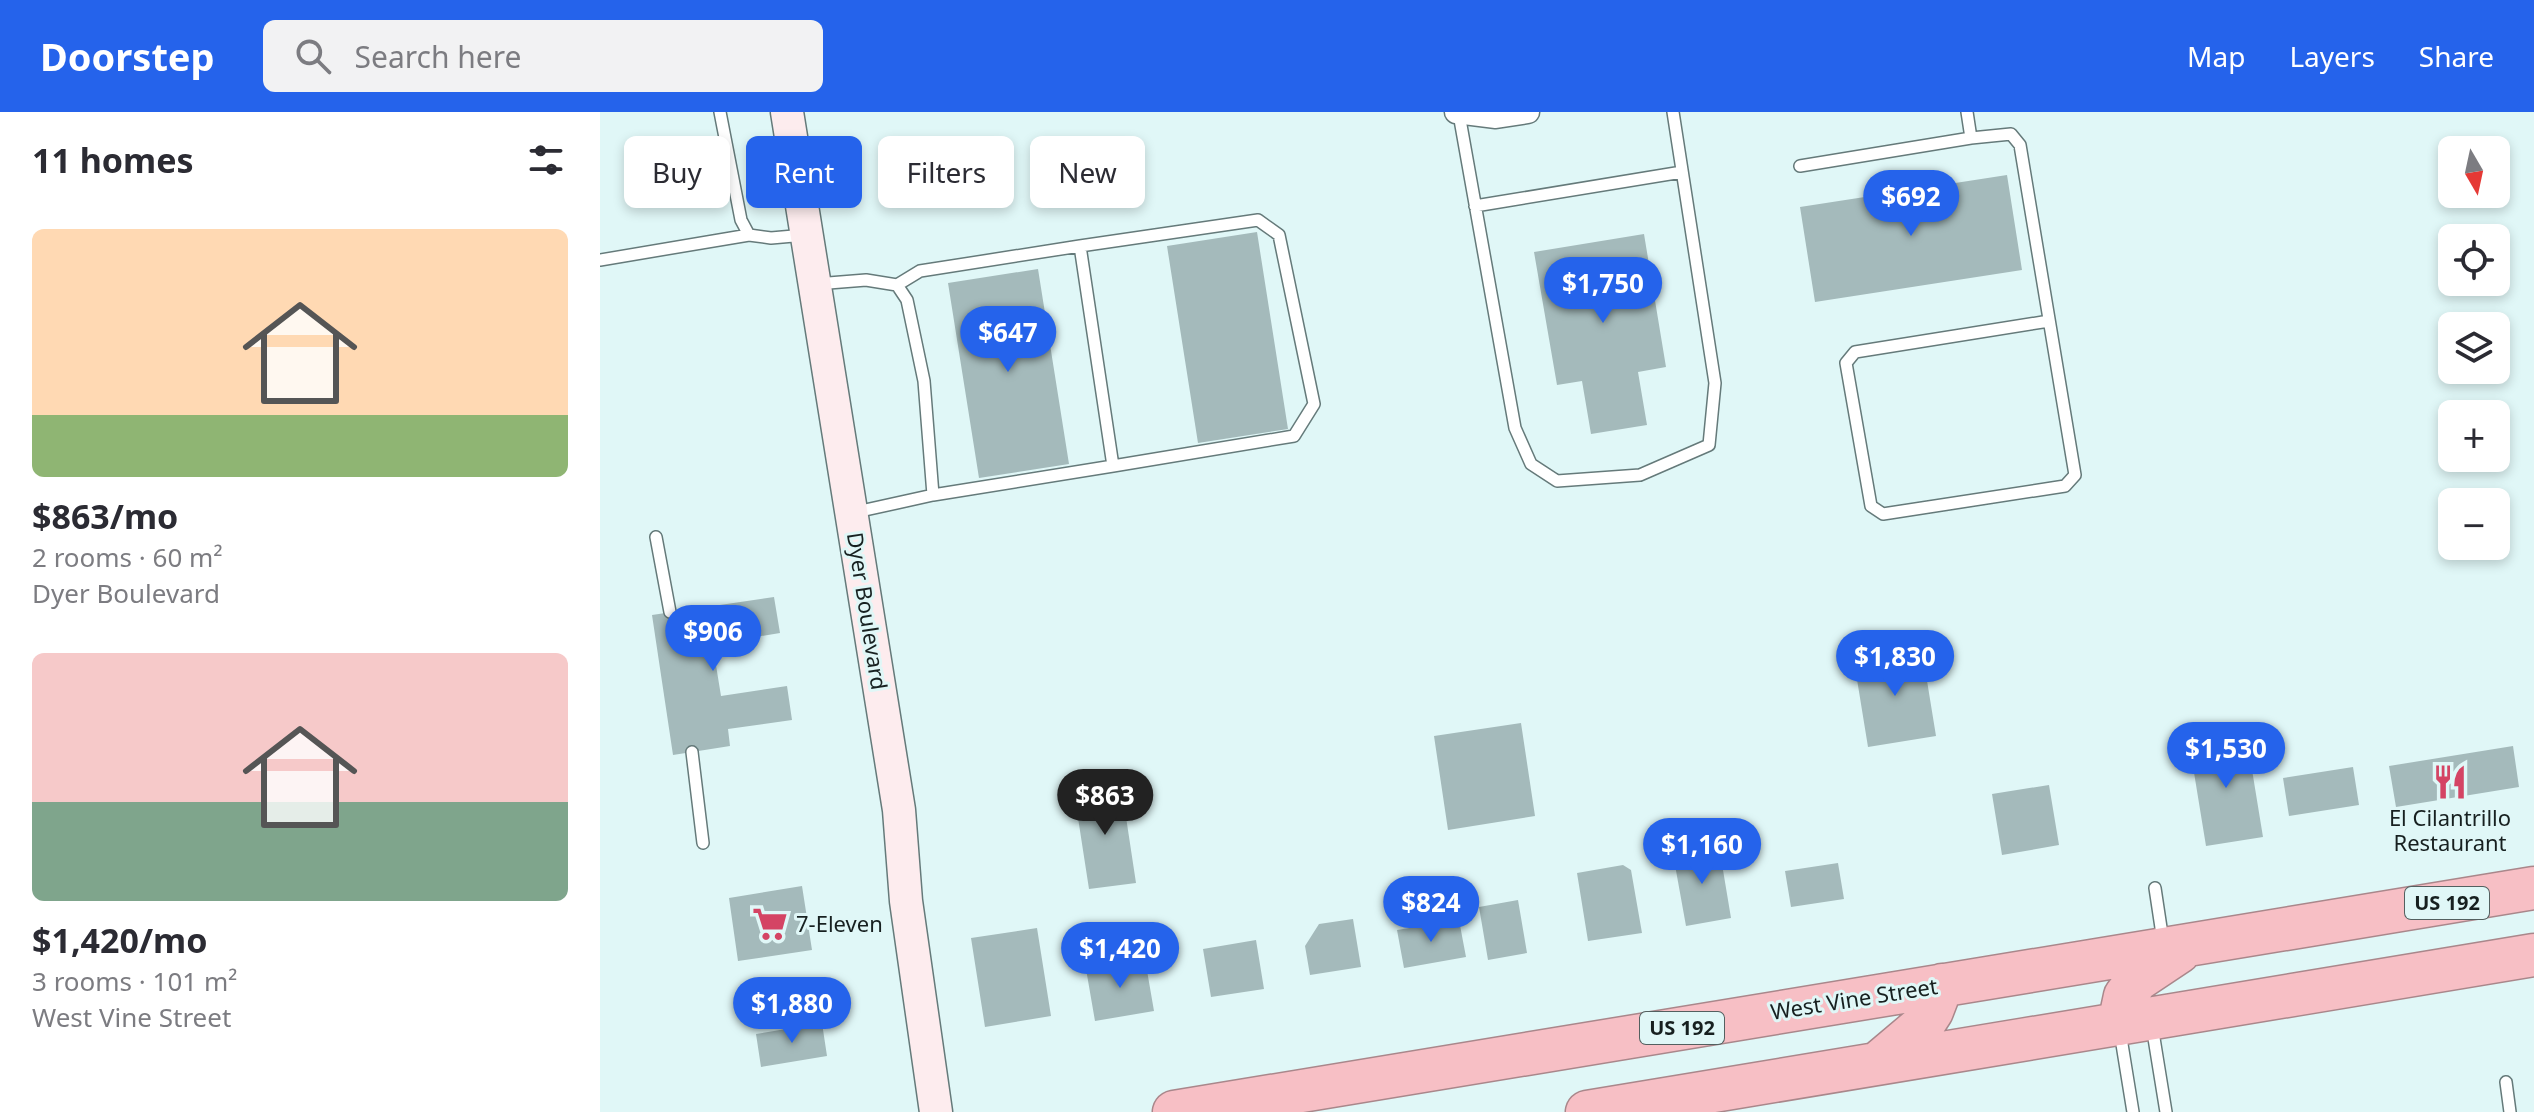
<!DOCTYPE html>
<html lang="en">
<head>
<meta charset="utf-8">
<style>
  :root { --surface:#fff; --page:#f2f2f3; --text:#2b2b33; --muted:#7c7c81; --accent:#2563eb }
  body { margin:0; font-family:"Noto Sans",sans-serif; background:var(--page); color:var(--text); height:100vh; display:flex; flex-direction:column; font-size:30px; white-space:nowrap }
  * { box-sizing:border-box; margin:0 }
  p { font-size:26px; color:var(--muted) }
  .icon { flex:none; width:44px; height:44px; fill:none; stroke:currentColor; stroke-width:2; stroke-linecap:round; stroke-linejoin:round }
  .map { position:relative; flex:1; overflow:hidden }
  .sheet { display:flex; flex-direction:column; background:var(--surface); width:600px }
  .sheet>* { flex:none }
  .guide { position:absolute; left:24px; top:24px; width:760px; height:72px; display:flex; gap:16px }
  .needle { width:52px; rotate:171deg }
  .fabs { position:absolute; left:1838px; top:24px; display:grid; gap:16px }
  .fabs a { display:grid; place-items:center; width:72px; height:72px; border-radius:12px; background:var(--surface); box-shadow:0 4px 12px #0003; font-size:40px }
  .price { position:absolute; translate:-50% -68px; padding:0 18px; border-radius:28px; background:var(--accent); color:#fff; font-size:26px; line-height:52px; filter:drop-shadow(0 2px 4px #0008) }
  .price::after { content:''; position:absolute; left:50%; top:48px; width:24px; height:18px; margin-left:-12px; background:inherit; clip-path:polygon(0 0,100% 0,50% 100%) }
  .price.selected { background:#222; color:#fff }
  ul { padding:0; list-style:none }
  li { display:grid; align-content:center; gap:16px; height:424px; padding:0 32px }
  li span { display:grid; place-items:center; height:248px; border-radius:12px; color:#555 }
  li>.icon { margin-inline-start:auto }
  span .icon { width:144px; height:144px; fill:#fffc; stroke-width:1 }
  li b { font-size:34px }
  h2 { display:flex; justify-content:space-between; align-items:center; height:96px; padding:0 32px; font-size:34px }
  .tag { padding:0 28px; border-radius:12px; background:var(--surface); box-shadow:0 4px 12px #0003; font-size:28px; line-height:72px }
  .tag.selected { background:var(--accent); color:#fff }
  header { display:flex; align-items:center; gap:48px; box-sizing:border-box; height:112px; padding:0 40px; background:var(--accent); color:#fff }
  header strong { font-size:38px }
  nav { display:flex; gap:44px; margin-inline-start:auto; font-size:28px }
  .search { width:560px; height:72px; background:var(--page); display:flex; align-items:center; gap:20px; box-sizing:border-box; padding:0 28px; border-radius:12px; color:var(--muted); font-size:30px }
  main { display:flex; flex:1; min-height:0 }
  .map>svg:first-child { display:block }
  .building { fill:#a4babb }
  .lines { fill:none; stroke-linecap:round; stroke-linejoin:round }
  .lane-casing { stroke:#657a7a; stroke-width:14 }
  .street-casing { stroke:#657a7a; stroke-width:25 }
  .secondary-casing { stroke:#657a7a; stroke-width:35 }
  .highway-casing { stroke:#a9878b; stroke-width:45 }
  .lane { stroke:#fff; stroke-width:11 }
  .street { stroke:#fff; stroke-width:22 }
  .secondary { stroke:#fdecee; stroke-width:32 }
  .highway { stroke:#f7bfc5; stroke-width:42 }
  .labels { text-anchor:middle; stroke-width:6; stroke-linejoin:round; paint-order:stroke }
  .shield { fill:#e0f7f7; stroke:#536060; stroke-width:2 }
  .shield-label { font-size:20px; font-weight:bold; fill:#172020 }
  .street-label { font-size:22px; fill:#172020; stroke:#e0f7f7 }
  .poi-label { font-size:22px; fill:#172020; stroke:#e0f7f7 }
</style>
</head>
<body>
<header>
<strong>Doorstep</strong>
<div class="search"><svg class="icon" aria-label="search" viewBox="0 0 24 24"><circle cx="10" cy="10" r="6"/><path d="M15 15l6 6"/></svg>Search here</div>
<nav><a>Map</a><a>Layers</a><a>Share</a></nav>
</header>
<main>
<section class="sheet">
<h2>11 homes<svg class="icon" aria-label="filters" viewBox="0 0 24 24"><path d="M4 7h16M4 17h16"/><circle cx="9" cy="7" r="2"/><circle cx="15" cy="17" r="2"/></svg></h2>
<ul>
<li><span style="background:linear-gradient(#ffd9b3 75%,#8fb573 0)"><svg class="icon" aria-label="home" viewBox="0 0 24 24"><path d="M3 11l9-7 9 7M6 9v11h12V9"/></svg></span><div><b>$863/mo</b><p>2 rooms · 60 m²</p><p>Dyer Boulevard</p></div></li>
<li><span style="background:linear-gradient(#f6c9c9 60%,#7fa58c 0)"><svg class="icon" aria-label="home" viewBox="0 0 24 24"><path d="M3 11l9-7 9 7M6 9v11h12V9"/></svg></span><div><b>$1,420/mo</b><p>3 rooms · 101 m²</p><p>West Vine Street</p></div></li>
</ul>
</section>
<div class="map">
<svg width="1934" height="1000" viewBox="0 0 1934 1000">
  <rect width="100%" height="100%" fill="#e0f7f7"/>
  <path class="building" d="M1407,63l15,95 -207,32 -15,-95z
    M657,120l31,197 -90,14 -31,-197z
    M1044,122l22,133 -28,5 9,53 -56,9 -9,-53 -25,4 -23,-133z
    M438,157l31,195 -90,14 -31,-195z
    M174,485l6,36 -43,7 1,9 -24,4 7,43 66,-10 5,34 -64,9 2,17 -57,9 -21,-140z
    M1322,538l14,86 -68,11 -14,-86z
    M921,611l14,93 -87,14 -14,-94z
    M1646,621l17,104 -57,9 -17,-104z
    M1913,634l6,41 -123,20 -7,-41z
    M1753,655l6,38 -70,11 -6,-38z
    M521,672l15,99 -47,6 -15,-97z
    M1449,673l10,60 -57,10 -10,-61z
    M1119,734l12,72 -45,8 -13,-72z
    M1238,751l6,36 -53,8 -6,-36z
    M1023,753l8,5 11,63 -54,8 -11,-68z
    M202,774l10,64 -74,11 -9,-63z
    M918,788l9,53 -39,7 -9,-53z
    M753,807l8,48 -51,8 -5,-29 14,-22z
    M859,808l7,37 -62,11 -7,-38z
    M437,816l14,88 -66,11 -14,-89z
    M656,828l8,49 -53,8 -8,-48z
    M545,847l9,52 -59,10 -9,-52z
    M222,911l5,33 -66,11 -5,-33z"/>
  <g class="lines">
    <g class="lane-casing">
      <path id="lane" d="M120,0l21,108 8,15 22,3 34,-3
        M1367,0l4,26 40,-4 9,11 55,330 -10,11 -182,28 -12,-8 -25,-143 9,-11 194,-31
        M859,2l56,314 16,36 26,17 83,-6 69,-30 6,-62 -42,-271
        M1200,54l171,-28
        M875,94l207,-34
        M480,134l178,-26 21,15 35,169 -20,32 -181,30
        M0,148l149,-25
        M216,172l50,-4 31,5 23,-14 160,-25 33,220 -180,29 -77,17
        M297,173l10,15 17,81 9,114
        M56,425l14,75
        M92,640l11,91
        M1555,776l8,53
        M1552,914l14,86
        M1520,920l13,80
        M1906,970l4,30"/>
    </g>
    <g class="street-casing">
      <path id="street" d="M856,0l40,5 32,-5"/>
    </g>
    <g class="secondary-casing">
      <path id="secondary" d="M187,0l112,698 7,91 30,211"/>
    </g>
    <g class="highway-casing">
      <path id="highway" d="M1519,912l6,-28 12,-16 42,-28
        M1278,951l45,-38 9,-14 10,-26
        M574,1000l1360,-224
        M987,1000l947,-157"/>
    </g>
    <use href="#lane" class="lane"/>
    <use href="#street" class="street"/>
    <use href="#secondary" class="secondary"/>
    <use href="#highway" class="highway"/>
  </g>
  <defs>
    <g id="restaurant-bare" transform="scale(2.76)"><path d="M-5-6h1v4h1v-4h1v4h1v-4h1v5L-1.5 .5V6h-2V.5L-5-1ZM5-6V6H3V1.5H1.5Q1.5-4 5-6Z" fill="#d44464" stroke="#e0f7f7" stroke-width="2.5" paint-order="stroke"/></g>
    <g id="supermarket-bare" transform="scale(2.76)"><path d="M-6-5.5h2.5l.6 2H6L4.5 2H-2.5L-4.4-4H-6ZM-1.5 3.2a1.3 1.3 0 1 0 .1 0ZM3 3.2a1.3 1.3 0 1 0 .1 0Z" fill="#d44464" stroke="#e0f7f7" stroke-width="2.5" paint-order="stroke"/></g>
  </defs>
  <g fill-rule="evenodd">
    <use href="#restaurant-bare" x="1850" y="670"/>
    <use href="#supermarket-bare" x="170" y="812"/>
  </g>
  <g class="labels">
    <g class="shield">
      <rect x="1805" y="775" width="84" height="32" rx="6"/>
      <rect x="1040" y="900" width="84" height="32" rx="6"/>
    </g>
    <g class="shield-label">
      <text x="1847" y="798">US 192</text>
      <text x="1082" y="923">US 192</text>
    </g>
    <g class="street-label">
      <text transform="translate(267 499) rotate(81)" y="8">Dyer Boulevard</text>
      <text transform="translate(1254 887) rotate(-9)" y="8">West Vine Street</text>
    </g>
    <g class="poi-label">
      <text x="1850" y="714">El Cilantrillo<tspan x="1850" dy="25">Restaurant</tspan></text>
      <text x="196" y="820" text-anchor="start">7-Eleven</text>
    </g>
  </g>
</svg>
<div class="fabs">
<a><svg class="needle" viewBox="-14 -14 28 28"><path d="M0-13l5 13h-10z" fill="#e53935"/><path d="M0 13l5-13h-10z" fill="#7c7c81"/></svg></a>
<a><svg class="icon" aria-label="locate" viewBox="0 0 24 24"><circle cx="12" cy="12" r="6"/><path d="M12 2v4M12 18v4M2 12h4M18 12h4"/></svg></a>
<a><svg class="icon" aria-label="layers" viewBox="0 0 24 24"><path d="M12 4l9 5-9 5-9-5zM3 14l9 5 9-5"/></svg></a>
<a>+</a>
<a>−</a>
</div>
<b class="price" style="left:1311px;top:126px">$692</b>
<b class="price" style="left:1003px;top:213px">$1,750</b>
<b class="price" style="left:408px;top:262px">$647</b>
<b class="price" style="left:113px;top:561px">$906</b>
<b class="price" style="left:1295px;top:586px">$1,830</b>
<b class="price" style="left:1626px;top:678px">$1,530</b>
<b class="price selected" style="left:505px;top:725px">$863</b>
<b class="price" style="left:1102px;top:774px">$1,160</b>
<b class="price" style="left:831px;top:832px">$824</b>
<b class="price" style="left:520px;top:878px">$1,420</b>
<b class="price" style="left:192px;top:933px">$1,880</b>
<div class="guide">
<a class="tag">Buy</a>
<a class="tag selected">Rent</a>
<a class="tag">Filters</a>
<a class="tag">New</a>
</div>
</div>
</main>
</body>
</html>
